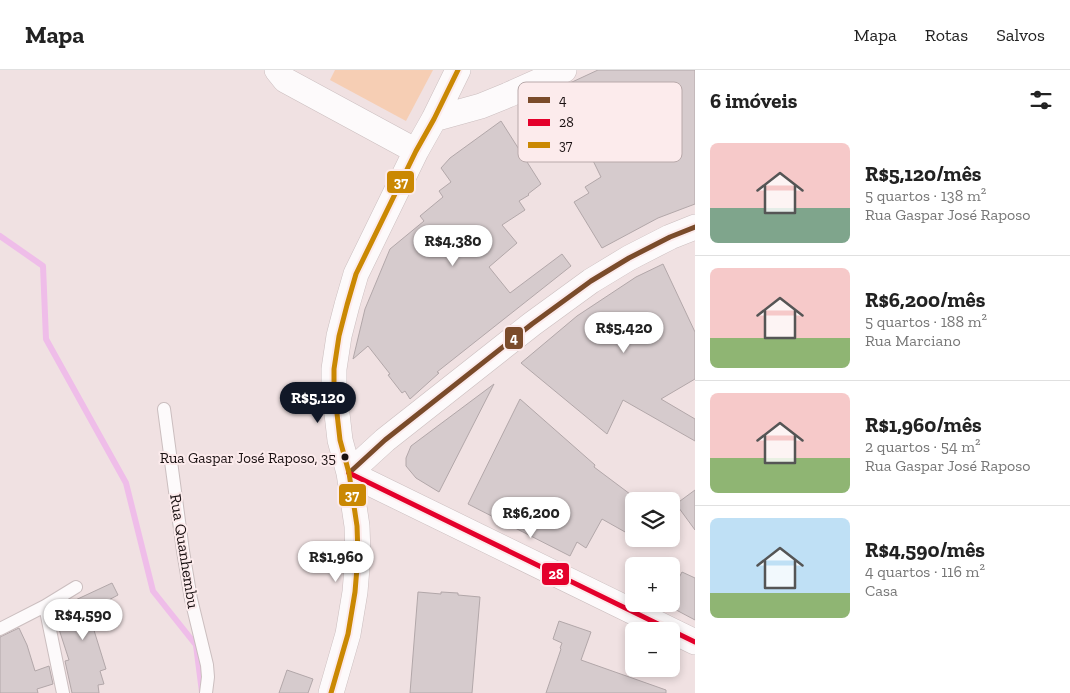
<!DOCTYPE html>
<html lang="pt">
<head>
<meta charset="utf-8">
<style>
  :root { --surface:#fff; --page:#f2f2f2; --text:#222; --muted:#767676; --line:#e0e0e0; --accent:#111827 }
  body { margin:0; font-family:"Zilla Slab",serif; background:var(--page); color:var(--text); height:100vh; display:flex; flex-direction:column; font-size:19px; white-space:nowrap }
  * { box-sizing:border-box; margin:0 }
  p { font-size:16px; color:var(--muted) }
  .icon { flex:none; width:28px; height:28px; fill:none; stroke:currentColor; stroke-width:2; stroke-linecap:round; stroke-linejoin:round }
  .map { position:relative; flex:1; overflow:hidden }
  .side { display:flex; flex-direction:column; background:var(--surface); width:375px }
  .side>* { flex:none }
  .buttons { position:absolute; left:625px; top:422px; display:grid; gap:10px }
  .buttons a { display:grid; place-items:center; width:55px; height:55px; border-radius:8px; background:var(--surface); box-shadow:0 2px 8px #0003; font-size:25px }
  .price { position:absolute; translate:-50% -42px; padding:0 11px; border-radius:18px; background:#fff; color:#222; font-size:16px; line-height:32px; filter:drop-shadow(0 1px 2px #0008) }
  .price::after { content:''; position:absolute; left:50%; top:30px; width:15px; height:11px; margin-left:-8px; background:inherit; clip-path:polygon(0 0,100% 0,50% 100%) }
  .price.active { background:var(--accent); color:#fff }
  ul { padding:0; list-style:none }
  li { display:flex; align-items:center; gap:15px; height:125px; padding:0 15px }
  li+li { border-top:1px solid var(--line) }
  li span { display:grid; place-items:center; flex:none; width:140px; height:100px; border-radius:8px; color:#555 }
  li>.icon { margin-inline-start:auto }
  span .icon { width:60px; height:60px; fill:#fffc; stroke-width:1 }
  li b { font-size:21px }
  h2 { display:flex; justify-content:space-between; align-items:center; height:60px; padding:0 15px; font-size:21px }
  header { display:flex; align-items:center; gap:30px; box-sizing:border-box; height:70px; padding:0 25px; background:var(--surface); border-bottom:1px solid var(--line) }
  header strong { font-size:24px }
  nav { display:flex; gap:28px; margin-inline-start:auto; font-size:18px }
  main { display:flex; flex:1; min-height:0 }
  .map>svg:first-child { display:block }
  .green { fill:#f6ceb4 }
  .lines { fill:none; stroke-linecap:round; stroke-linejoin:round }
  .stream { stroke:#efbde9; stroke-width:6 }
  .building { fill:#d6cbcd; stroke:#b2a7a9 }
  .lane-casing { stroke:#cbbebf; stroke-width:14 }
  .street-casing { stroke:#cbbebf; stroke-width:26 }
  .lane { stroke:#fdfafb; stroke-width:12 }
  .street { stroke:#fdfafb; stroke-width:25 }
  .bus-1-casing { stroke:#fcebec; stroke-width:9 }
  .bus-2-casing { stroke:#fcebec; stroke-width:9 }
  .bus-3-casing { stroke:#fcebec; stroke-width:9 }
  .bus-1 { stroke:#7a4b2a; stroke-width:5 }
  .bus-2 { stroke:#e4002b; stroke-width:5 }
  .bus-3 { stroke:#ca8803; stroke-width:5 }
  .bus-dot { fill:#180f10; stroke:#fcebec; stroke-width:2 }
  .labels { text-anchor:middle; stroke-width:4; stroke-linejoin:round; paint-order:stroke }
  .bus-label { font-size:15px; fill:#180f10; stroke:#fcebec; text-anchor:end }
  .street-label { font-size:16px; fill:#180f10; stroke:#fcebec }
  .key { fill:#fcebec; stroke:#b8a9aa; stroke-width:1 }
  .key-label { font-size:14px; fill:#180f10 }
  .line-badge { stroke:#fcebec; stroke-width:2 }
  .badge-label { font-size:14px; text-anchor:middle; font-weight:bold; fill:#fff }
</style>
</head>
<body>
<header>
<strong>Mapa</strong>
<nav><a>Mapa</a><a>Rotas</a><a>Salvos</a></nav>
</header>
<main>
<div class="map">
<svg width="695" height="623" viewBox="0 0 695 623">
  <rect width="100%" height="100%" fill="#f0e1e2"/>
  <path class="green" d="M335,0h98l-27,51 -76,-41z"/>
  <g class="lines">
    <path class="stream" d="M0,166l43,30 3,73 80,144 27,108 43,54 6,47"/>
  </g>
  <path class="building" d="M598,0h97v134l-37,14 -56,30 -28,-46 15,-9 -4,-6 16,-10 -21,-43 -19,10 -3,-5 -1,1 -13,-27 20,-10 -7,-14z
    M501,51l40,63 -13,10 1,1 -10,6 6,9 -23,15 15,18 -28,24 21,26 52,-39 9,12 -134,106 2,1 -29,26 -5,-8 -3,2 -14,-18 2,-1 -22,-28 -15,13 12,-50 25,-60 34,-28 -4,-5 23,-19 -4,-6 12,-9 -10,-14 9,-10z
    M663,194l32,68v47l-34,20 34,20v22l-72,-41 -16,34 -86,-71 56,-47 59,-39z
    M494,314l-55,108 -23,-14 -10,-12v-8l5,-12z
    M520,329l75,66 -1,2 40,30v40l-32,-18 -16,29 -9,-6 -7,14 -102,-52z
    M695,420v40l-19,-26z
    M682,502l13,6v42l-30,-16h6v-11z
    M112,513l6,12 -30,16 18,58 -6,2 4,13 -6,1 1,8h-27l-7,-32 4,-1 -12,-37 -3,-13z
    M418,522l23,2v-2l17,1v2l22,2 -8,96h-62z
    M559,551l32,11 -10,28 85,30v3h-120l15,-44 -1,-1 2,-5 -9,-4z
    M19,558l8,17 8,26 14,-5 4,18 -16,5 1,4h-38v-56z
    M287,600l26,9 -5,14h-29z"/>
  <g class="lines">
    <g class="lane-casing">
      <path id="lane" d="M164,339l19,142 8,48 16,66 1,12 -2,16
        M45,536l18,87
        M0,559l45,-23 31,-19"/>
    </g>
    <g class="street-casing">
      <path id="street" d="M277,0l8,10 131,71
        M434,49l47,-13 27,-11 56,-25
        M349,403l36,-33 147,-116 59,-43 38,-23 41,-21 25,-10
        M349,403l346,169
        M331,623l17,-59 7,-42 3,-37 -1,-29 -8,-53 -9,-33 -6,-53v-18l5,-33 8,-31 9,-31 60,-123 18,-32 24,-49"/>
    </g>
    <use href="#lane" class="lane"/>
    <use href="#street" class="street"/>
    <g class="bus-1-casing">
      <path id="bus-1" d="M349,403l36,-33 147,-116 59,-43 38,-23 41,-21 25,-10"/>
    </g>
    <g class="bus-2-casing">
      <path id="bus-2" d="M349,403l346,169"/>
    </g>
    <g class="bus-3-casing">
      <path id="bus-3" d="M331,623l17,-59 7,-42 3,-37 -1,-29 -8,-53 -9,-33 -6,-53v-18l5,-33 8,-31 9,-31 60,-123 18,-32 24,-49"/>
    </g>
    <use href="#bus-1" class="bus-1"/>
    <use href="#bus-2" class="bus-2"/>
    <use href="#bus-3" class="bus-3"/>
  </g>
  <circle class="bus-dot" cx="345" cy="387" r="4.5"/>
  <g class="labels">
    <g class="bus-label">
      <text x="336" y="393">Rua Gaspar José Raposo, 35</text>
    </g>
    <g class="street-label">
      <text transform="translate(185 481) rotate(81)" y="6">Rua Quanhembu</text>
    </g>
  </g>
  <rect x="518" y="12" width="164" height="80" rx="8" class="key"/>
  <rect x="528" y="27" width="22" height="6" fill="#7a4b2a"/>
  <rect x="528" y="49" width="22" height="7" fill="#e4002b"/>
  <rect x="528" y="72" width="22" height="6" fill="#ca8803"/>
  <g class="key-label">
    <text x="559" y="35">4</text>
    <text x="559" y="57">28</text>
    <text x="559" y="80">37</text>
  </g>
  <g class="line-badge">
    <rect x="386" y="100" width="29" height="24" rx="5" fill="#ca8803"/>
    <rect x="504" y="256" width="20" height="24" rx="5" fill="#7a4b2a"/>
    <rect x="338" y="413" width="29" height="24" rx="5" fill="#ca8803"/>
    <rect x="541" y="492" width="29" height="24" rx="5" fill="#e4002b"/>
  </g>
  <g class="badge-label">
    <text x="401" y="117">37</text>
    <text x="514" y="273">4</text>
    <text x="352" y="430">37</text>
    <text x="556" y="509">28</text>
  </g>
</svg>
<div class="buttons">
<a><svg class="icon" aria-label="layers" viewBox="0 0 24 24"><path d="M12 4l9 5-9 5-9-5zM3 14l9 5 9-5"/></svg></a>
<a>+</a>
<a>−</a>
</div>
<b class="price" style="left:453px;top:197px">R$4,380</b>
<b class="price" style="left:624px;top:284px">R$5,420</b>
<b class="price active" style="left:318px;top:354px">R$5,120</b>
<b class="price" style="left:531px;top:469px">R$6,200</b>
<b class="price" style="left:336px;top:513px">R$1,960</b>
<b class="price" style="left:83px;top:571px">R$4,590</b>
</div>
<section class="side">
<h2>6 imóveis<svg class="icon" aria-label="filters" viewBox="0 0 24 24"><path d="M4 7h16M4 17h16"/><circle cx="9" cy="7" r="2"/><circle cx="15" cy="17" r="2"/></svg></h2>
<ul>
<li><span style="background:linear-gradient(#f6c9c9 65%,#7fa58c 0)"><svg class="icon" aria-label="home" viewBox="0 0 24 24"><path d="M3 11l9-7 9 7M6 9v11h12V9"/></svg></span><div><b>R$5,120/mês</b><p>5 quartos · 138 m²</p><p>Rua Gaspar José Raposo</p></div></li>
<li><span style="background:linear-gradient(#f6c9c9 70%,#8fb573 0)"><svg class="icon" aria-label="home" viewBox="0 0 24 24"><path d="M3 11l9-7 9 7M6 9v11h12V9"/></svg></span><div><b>R$6,200/mês</b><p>5 quartos · 188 m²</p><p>Rua Marciano</p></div></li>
<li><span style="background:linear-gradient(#f6c9c9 65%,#8fb573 0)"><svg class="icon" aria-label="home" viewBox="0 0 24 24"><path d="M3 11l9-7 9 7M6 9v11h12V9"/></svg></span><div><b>R$1,960/mês</b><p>2 quartos · 54 m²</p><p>Rua Gaspar José Raposo</p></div></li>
<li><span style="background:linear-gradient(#bfe0f5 75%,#8fb573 0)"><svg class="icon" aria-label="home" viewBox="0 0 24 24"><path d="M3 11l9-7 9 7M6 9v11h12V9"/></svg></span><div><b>R$4,590/mês</b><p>4 quartos · 116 m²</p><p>Casa</p></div></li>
</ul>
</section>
</main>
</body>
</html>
